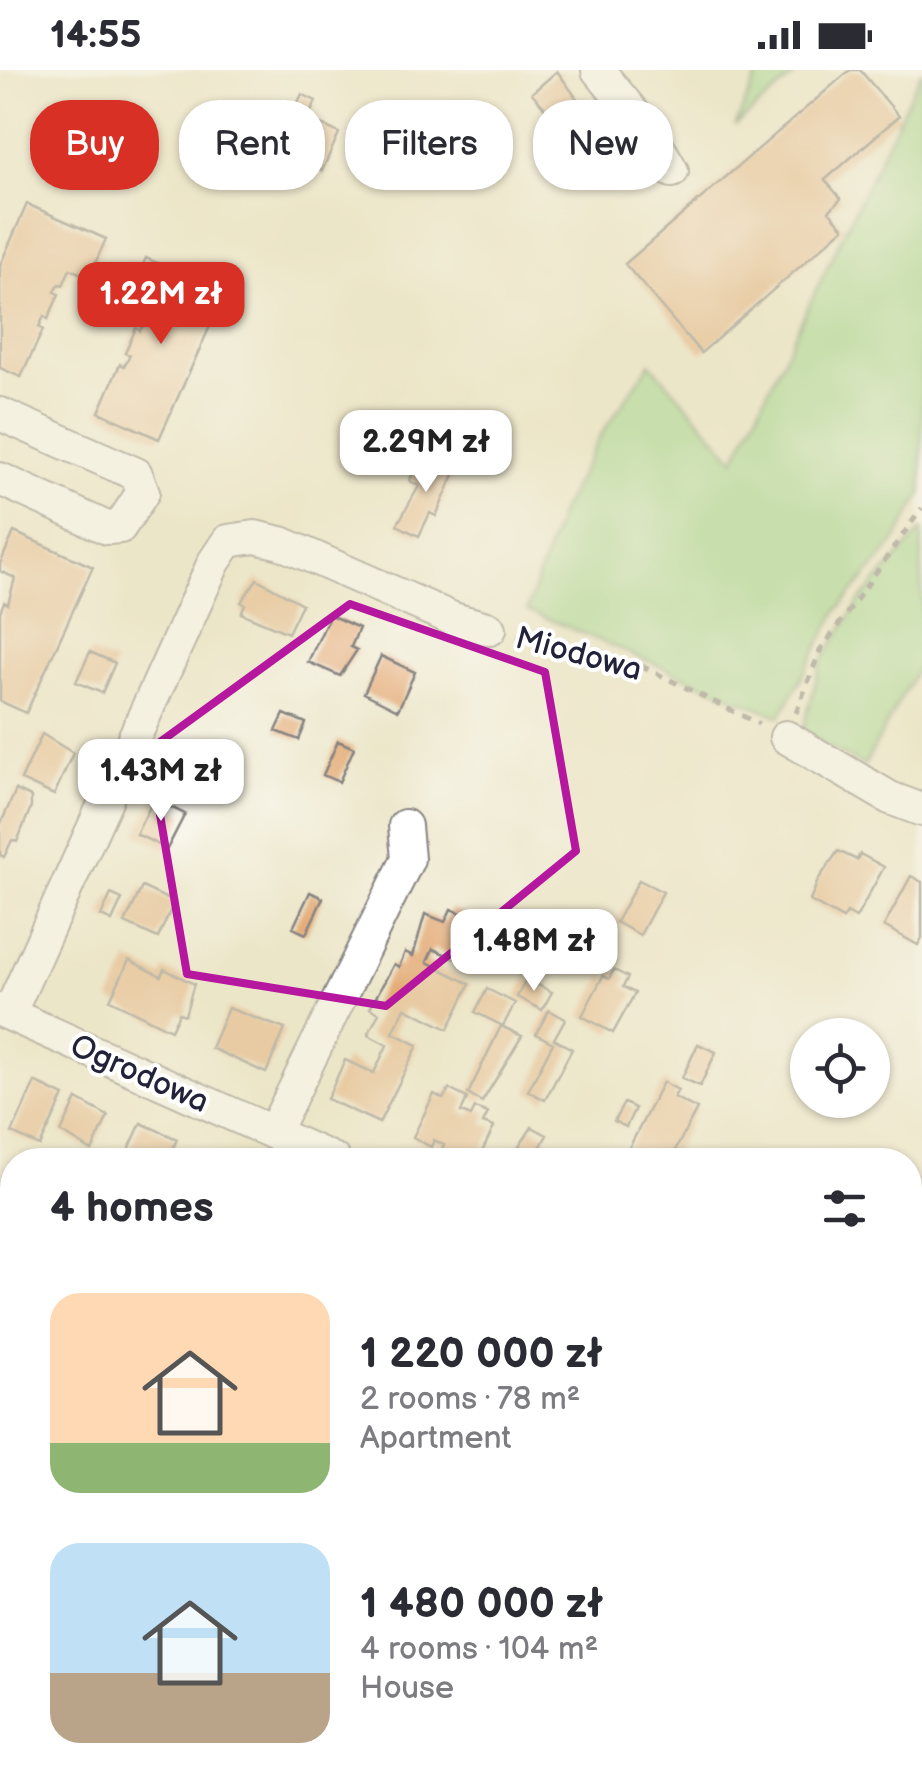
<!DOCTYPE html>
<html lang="en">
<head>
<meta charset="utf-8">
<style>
  :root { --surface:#fff; --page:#f2f2f3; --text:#2b2b33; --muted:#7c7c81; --accent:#d93025 }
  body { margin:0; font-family:"Balsamiq Sans",sans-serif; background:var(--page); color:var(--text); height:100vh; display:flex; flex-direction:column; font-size:38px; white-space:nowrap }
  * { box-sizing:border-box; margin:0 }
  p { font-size:32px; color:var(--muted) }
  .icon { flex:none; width:55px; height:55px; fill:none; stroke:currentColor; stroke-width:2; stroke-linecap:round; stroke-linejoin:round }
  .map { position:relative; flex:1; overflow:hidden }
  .details { position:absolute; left:0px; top:1078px; width:922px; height:642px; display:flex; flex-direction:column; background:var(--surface); border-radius:40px 40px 0 0; box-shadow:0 2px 8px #0004 }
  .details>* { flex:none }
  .hud { position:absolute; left:30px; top:30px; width:862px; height:90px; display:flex; gap:20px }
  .buttons { position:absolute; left:790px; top:948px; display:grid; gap:20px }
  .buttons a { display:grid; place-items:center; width:100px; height:100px; border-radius:50%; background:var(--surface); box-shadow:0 2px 8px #0004; font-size:50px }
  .price { position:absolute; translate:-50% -85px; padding:0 22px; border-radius:20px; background:#fff; color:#222; font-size:32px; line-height:65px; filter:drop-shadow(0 2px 5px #0008) }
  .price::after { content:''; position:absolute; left:50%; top:60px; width:30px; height:22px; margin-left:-15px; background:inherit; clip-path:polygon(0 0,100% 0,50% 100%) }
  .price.selected { background:var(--accent); color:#fff }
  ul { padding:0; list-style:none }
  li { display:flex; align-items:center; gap:30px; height:250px; padding:0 50px }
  li span { display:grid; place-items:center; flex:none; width:280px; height:200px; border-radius:30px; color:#555 }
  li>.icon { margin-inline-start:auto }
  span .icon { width:120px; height:120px; fill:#fffc; stroke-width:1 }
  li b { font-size:42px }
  h2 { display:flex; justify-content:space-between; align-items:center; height:120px; padding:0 50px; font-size:42px }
  .tag { padding:0 35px; border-radius:40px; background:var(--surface); box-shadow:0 2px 8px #0004; font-size:35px; line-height:90px }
  .tag.selected { background:var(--accent); color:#fff }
  .status { display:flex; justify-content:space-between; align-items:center; height:70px; padding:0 50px; background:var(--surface); direction:ltr }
  .status svg { height:28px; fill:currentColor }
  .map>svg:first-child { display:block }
  .green { fill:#9bd68a; stroke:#5e7c62; stroke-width:2.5 }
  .building { fill:#e3ac77 }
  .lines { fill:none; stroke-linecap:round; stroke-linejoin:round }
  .minor-casing { stroke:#878482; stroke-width:36 }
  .path { stroke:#878482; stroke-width:5; stroke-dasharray:8 8; stroke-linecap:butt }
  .minor { stroke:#fff; stroke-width:32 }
  .marked { fill:none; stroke:#b5179e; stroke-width:8; stroke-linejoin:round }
  .labels { text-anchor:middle; stroke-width:8; stroke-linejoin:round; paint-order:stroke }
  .street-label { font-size:32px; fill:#22223b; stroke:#fff }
</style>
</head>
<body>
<div class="status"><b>14:55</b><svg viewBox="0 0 49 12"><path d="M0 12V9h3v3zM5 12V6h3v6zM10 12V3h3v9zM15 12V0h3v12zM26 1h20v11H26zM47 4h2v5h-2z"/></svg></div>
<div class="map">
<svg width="922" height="1718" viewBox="0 0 922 1718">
  <rect width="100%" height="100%" fill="#fff"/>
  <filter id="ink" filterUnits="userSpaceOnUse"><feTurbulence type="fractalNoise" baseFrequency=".01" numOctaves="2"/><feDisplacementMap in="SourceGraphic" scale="20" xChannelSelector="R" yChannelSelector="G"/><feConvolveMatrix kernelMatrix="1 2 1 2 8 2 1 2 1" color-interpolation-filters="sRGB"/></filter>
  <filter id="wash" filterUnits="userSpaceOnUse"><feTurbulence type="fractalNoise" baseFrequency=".0048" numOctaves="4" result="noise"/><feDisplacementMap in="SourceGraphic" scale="40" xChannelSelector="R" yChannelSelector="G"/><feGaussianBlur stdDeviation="2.25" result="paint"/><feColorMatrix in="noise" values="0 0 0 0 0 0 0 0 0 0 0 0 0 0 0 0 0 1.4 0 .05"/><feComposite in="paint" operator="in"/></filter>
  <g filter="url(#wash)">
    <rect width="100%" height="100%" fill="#ece6c9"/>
    <path class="green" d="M760,0h41l-66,56z
      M922,0v423l-27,49 -57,68 -58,107 -253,-107 34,-100 40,-75 49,-72 85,96z
      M922,460v129l-58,107 -62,-33 19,-71 38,-60z"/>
    <g id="blocks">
      <path class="building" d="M850,0h10l39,46 -74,64 16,19 -12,12 15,17 -143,125 -76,-89z
        M557,1l23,32 6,-1 17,19 -28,23 -43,-51z
        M302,24l14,7 -8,17 31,15 -17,38 -19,-8 -8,17 -28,-12z
        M27,134l79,35 -17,38 -19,-8 -7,16 -4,-1 -4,8 4,2 -11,25 -4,-3 -5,11 4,3 -22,47 -21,-9v-103z
        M146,188l79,35 -66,146 -60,-27 21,-48 4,2 6,-11 -5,-2 11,-25 4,3 5,-9 -5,-2 7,-17 -18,-7z
        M431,390l24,12 -19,44 -6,-3 -11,23 -22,-11 22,-39 -9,-5 6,-20 12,5z
        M14,462l79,35 -67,146 -26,-12v-89l4,-10 4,2 7,-26 -15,-7v-7z
        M257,509l45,25 -14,29 -47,-20 4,-9 -4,-2z
        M330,545l29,13 -8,19 6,3 -17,26 -32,-14z
        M90,582l25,11 -13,30 -26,-11z
        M381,586l34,16 -17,38 -34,-17z
        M284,644l22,9 -7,17 -23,-9z
        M42,664l31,19 -19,42 -33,-15z
        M338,671l16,7 -15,34 -16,-7z
        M16,720l15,7v10l-14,35 -5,-2 -8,17 -4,-2v-30z
        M154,729l31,15 -18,35 -31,-15z
        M838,781l19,9 3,-6 24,13 -28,51 -9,-5 -4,6 -33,-18 8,-21z
        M911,806l11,6v56l-4,7 -34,-19z
        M639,810l24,12 -23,43 -24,-13z
        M142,817l32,15 -16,36 -33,-15z
        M310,822l13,6 -17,36 -13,-6z
        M111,824l11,5 -10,22 -11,-5z
        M451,839l28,12 -18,40 -28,-12 -6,13 43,22 -22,45 -43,-21 -12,25 25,12 -39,78 -52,-24 18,-39 29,13 13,-28 -19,-10 11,-22 -9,-5 24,-44 5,3 6,-15 8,4 12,-42 20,8z
        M129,890l32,16 3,-7 30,15 -9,31 -6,-2 -8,17 -61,-30z
        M614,900l14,7 -5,10 12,6 -22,40 -31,-17 21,-40 6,3z
        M526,909l26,13 -10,18 -25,-13z
        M487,919l28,14 -12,23 -28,-14z
        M228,938l57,21 -19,44 -55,-25z
        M549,940l16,9 -11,20 18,10 -27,51 -17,-9 25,-48 -17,-9z
        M501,956l21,10 -40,66 -14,-8z
        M698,974l18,8 -16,34 -18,-8z
        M35,1012l29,14 -24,50 -28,-13z
        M663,1012l15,8 -4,7 23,12 -27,51h-29l-13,-10z
        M449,1019l18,9 -6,14 10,4 4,-8 13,5 -5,10 11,4 -16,33h-15l-21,-10 2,-5 -10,-5 -3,7 -18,-10 21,-43 9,5z
        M77,1029l31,17 -16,35 -31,-19z
        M624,1033l11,5 -9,19 -12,-6z
        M141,1053l36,16 -9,21h-44z
        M532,1057l15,8 -6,11 12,6 -4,8h-39z
        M910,1197l12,7v47l-12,30z
        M910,1403l12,7 -12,25z
        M910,1446l10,6 -8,15 10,4 -2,44 -10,-6z
        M104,1708h19l4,1 -4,9h-24z
        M469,1708l14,5 -2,5h-38l5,-8 16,8z"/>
    </g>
  </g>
  <g filter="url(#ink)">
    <use href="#blocks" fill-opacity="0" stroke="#878482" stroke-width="2.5"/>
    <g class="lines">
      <g class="minor-casing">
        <path id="minor" d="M598,0l54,66 20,35
          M0,344l136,60 7,18 -23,35 -13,1 -107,-49
          M786,667l104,61 32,12
          M0,940l334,150
          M9,944l205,-452 14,-21 27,-4 26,6 172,76 37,10
          M273,1063l135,-274 -3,-33
          M910,1348l12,6
          M0,1445l12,6
          M222,1718l5,-10"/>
      </g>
      <path class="path" d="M517,566l123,29 119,59
        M796,643l24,-62 102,-143"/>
      <use href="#minor" class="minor"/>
    </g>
  </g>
  <path d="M0 0H922V1718H0ZM350,534l195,68 31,179 -190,155 -199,-32 -38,-224z" fill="#ece6c9" fill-opacity=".55" fill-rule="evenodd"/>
  <path class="marked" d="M350,534l195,68 31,179 -190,155 -199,-32 -38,-224z"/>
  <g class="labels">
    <g class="street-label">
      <text transform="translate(579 583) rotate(15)" y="11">Miodowa</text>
      <text transform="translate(140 1003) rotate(24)" y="11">Ogrodowa</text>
    </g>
  </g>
</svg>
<div class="buttons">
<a><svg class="icon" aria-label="locate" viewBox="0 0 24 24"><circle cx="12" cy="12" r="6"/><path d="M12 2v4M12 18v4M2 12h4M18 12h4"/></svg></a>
</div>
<b class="price selected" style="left:161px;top:277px">1.22M zł</b>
<b class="price" style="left:426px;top:425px">2.29M zł</b>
<b class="price" style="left:161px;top:754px">1.43M zł</b>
<b class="price" style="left:534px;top:924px">1.48M zł</b>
<div class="hud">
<a class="tag selected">Buy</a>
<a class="tag">Rent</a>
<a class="tag">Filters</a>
<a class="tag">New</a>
</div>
<section class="details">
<h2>4 homes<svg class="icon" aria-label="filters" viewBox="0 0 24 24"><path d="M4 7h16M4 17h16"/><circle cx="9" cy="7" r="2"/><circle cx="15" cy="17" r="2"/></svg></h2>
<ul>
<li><span style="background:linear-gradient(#ffd9b3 75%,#8fb573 0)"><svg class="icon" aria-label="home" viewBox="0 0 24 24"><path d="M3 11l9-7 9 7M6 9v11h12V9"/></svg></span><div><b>1 220 000 zł</b><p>2 rooms · 78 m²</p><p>Apartment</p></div></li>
<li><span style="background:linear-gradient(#bfe0f5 65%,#b9a48a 0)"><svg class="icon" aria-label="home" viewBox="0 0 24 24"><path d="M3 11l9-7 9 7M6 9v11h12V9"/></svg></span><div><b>1 480 000 zł</b><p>4 rooms · 104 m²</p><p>House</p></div></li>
</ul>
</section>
</div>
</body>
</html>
